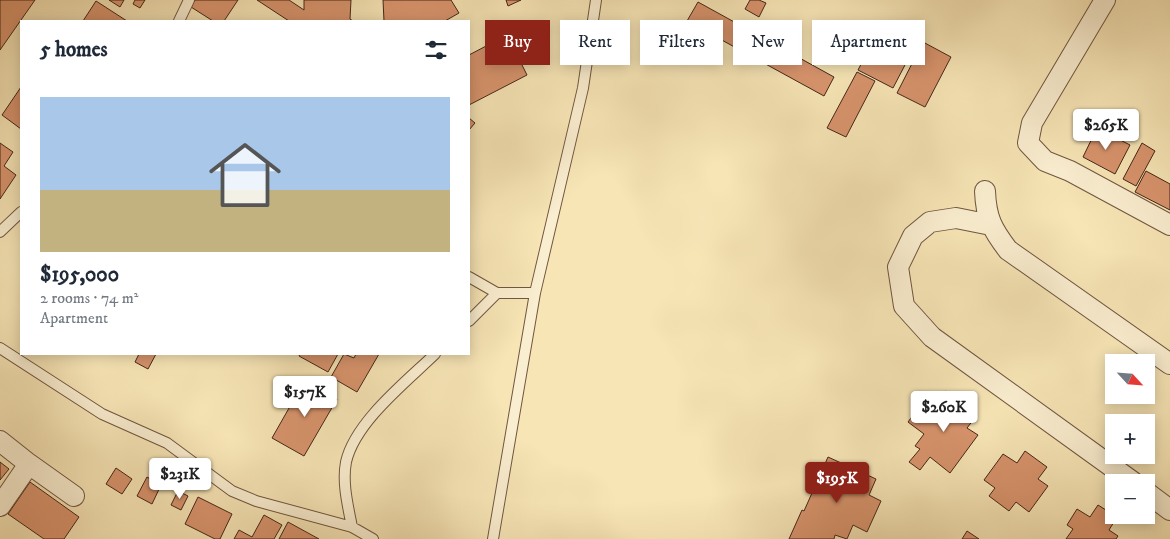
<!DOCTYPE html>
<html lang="en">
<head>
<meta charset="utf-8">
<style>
  :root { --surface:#fff; --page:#f6f6f7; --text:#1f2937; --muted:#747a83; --line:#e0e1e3; --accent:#8f2418 }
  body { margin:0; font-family:"IM FELL DW Pica",serif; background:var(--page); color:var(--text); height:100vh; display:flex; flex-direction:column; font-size:19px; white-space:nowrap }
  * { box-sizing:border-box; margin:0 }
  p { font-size:16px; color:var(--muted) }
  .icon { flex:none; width:28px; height:28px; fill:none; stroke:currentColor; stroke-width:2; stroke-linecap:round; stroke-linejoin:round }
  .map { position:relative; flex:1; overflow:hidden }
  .side { position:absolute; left:20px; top:20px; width:450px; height:335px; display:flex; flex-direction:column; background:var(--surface); border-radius:0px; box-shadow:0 2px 12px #0003 }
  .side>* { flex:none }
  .top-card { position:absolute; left:485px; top:20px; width:475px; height:45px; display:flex; gap:10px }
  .needle { width:32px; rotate:116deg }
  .controls { position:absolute; left:1105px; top:354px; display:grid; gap:10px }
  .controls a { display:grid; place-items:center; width:50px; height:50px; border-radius:0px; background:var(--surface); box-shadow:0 2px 12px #0003; font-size:25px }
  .price { position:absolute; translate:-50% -42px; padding:0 11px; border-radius:5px; background:#fff; color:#222; font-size:16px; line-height:32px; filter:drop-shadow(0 1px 2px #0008) }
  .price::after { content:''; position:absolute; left:50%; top:30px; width:15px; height:11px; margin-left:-8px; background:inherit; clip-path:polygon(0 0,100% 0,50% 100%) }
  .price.active { background:var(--accent); color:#fff }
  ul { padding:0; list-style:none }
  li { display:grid; align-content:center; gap:10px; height:265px; padding:0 20px }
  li+li { border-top:1px solid var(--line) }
  li span { display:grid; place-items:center; height:155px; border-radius:0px; color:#555 }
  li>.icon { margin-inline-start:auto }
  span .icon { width:90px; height:90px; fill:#fffc; stroke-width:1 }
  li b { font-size:21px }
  h2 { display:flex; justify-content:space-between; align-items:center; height:60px; padding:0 20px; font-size:21px }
  .chip { padding:0 18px; border-radius:0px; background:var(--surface); box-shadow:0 2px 12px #0003; font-size:18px; line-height:45px }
  .chip.active { background:var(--accent); color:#fff }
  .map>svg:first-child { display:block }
  .building { fill:#d8946d; stroke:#442619 }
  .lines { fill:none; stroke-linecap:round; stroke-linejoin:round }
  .service-casing { stroke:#715640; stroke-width:12 }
  .minor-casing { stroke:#715640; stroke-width:22 }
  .service { stroke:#faeed0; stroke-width:10 }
  .minor { stroke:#faeed0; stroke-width:20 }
</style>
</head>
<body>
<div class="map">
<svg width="1170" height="539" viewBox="0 0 1170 539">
  <rect width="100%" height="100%" fill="#f7e5b6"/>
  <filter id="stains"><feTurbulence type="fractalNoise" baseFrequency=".004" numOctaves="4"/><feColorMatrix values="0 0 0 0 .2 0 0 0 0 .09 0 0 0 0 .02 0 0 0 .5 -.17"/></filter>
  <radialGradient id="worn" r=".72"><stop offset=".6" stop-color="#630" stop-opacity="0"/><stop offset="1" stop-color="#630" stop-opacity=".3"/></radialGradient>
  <path class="building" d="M0,0h35l-35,50z
    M109,0h15l-4,7z
    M135,0h10l-5,8 -7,-4z
    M195,0h43l-14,21h-11l-22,-14z
    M257,0h32l15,10v-10h47l-1,19 3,2h-64z
    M383,0h68l8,13 -14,8h-61z
    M506,0h15l-13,6z
    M750,0h9l7,3 -7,14 -14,-8z
    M96,1l31,20h-44z
    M698,2l136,75 -10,19 -137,-75z
    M883,22l35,18 -25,48 -35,-18z
    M507,35l20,40 -58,30v-50z
    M824,35l14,7 -6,13 -15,-7z
    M923,42l28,15 -26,50 -28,-14z
    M857,72l18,9 -29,56 -19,-9z
    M21,87v42l-19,-14z
    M469,118l6,5 -6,7z
    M1097,128l33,17 -15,29 -32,-17z
    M0,143l13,9 -9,14 12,9 -16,24z
    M1142,143l13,8 -19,35 -13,-7z
    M1146,171l24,13v26l-35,-18z
    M139,354h17l-8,15 -13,-7z
    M300,354h38l-10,18 -29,-16z
    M344,354l10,4 2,-4h23l-22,38 -26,-15z
    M305,380l32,19 -33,57 -32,-18z
    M945,391l32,24 -10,13 11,7 -28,38 -20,-16 -10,13 -11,-8 11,-13 -5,-3 9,-12 -16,-12 8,-11 9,7z
    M1025,451l22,16 -9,12 10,7 -19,26 -13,-10 -7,9 -20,-15 6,-8 -11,-8 19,-26 14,9z
    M828,457l48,22 -7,16 12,6 -14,31 -14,-7 -6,14 -12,-4 -1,4h-45l13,-29 2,1z
    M0,462l9,7 -9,11z
    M116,468l16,11 -10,15 -16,-10z
    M147,477l14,8 -9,19 -15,-8z
    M30,482l49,35 -15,22h-20l-36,-25z
    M178,491l10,5 -7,14 -10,-5z
    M198,497l34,17 -12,25h-5l-30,-15z
    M1098,505l19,12 -8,13 9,6 -2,3h-50l7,-10 -6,-4 10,-16 13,8z
    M264,515l18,10 -8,14h-40l5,-9 13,7z
    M288,522l31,17h-40z
    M967,531l12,8h-17z"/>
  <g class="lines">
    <g class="service-casing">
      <path id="service" d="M179,21l10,-21
        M0,232l21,-20
        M469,277l28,16 -28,28
        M497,293h38
        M0,348l102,66 65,29 65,48 24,10 96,26 21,12
        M352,527c-4,-21 -10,-44 -6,-65 9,-40 60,-80 89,-108
        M493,539l42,-246 48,-205 13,-88"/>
    </g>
    <g class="minor-casing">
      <path id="minor" d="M1105,0l-73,123 -4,20 17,18 25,10 100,54
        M985,191c1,27 7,38 23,59l162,114
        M991,225l-35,-7 -26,4 -17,14 -15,31 6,39 28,31 201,145
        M0,441l29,23 45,32
        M1146,492l24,18
        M0,506l29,-42"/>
    </g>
    <use href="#service" class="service"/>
    <use href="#minor" class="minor"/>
  </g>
  <rect width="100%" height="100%" filter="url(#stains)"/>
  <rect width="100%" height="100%" fill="url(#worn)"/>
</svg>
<div class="controls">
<a><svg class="needle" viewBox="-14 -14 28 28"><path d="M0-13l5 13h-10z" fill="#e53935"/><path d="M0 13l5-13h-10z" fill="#747a83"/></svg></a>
<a>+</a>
<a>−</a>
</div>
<b class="price" style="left:1106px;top:151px">$265K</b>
<b class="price" style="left:305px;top:418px">$157K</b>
<b class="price" style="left:944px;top:433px">$260K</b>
<b class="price" style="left:180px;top:500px">$231K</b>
<b class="price active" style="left:837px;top:504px">$195K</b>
<div class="top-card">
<a class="chip active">Buy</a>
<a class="chip">Rent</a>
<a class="chip">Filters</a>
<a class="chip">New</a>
<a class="chip">Apartment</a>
</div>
<section class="side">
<h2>5 homes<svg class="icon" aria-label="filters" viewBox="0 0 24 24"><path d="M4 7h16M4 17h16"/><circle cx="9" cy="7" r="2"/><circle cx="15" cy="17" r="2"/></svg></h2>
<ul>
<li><span style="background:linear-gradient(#a9c7e8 60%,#c2b280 0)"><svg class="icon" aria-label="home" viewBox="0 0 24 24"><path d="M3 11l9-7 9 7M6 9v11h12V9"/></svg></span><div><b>$195,000</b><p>2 rooms · 74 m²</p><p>Apartment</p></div></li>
</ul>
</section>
</div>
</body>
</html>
